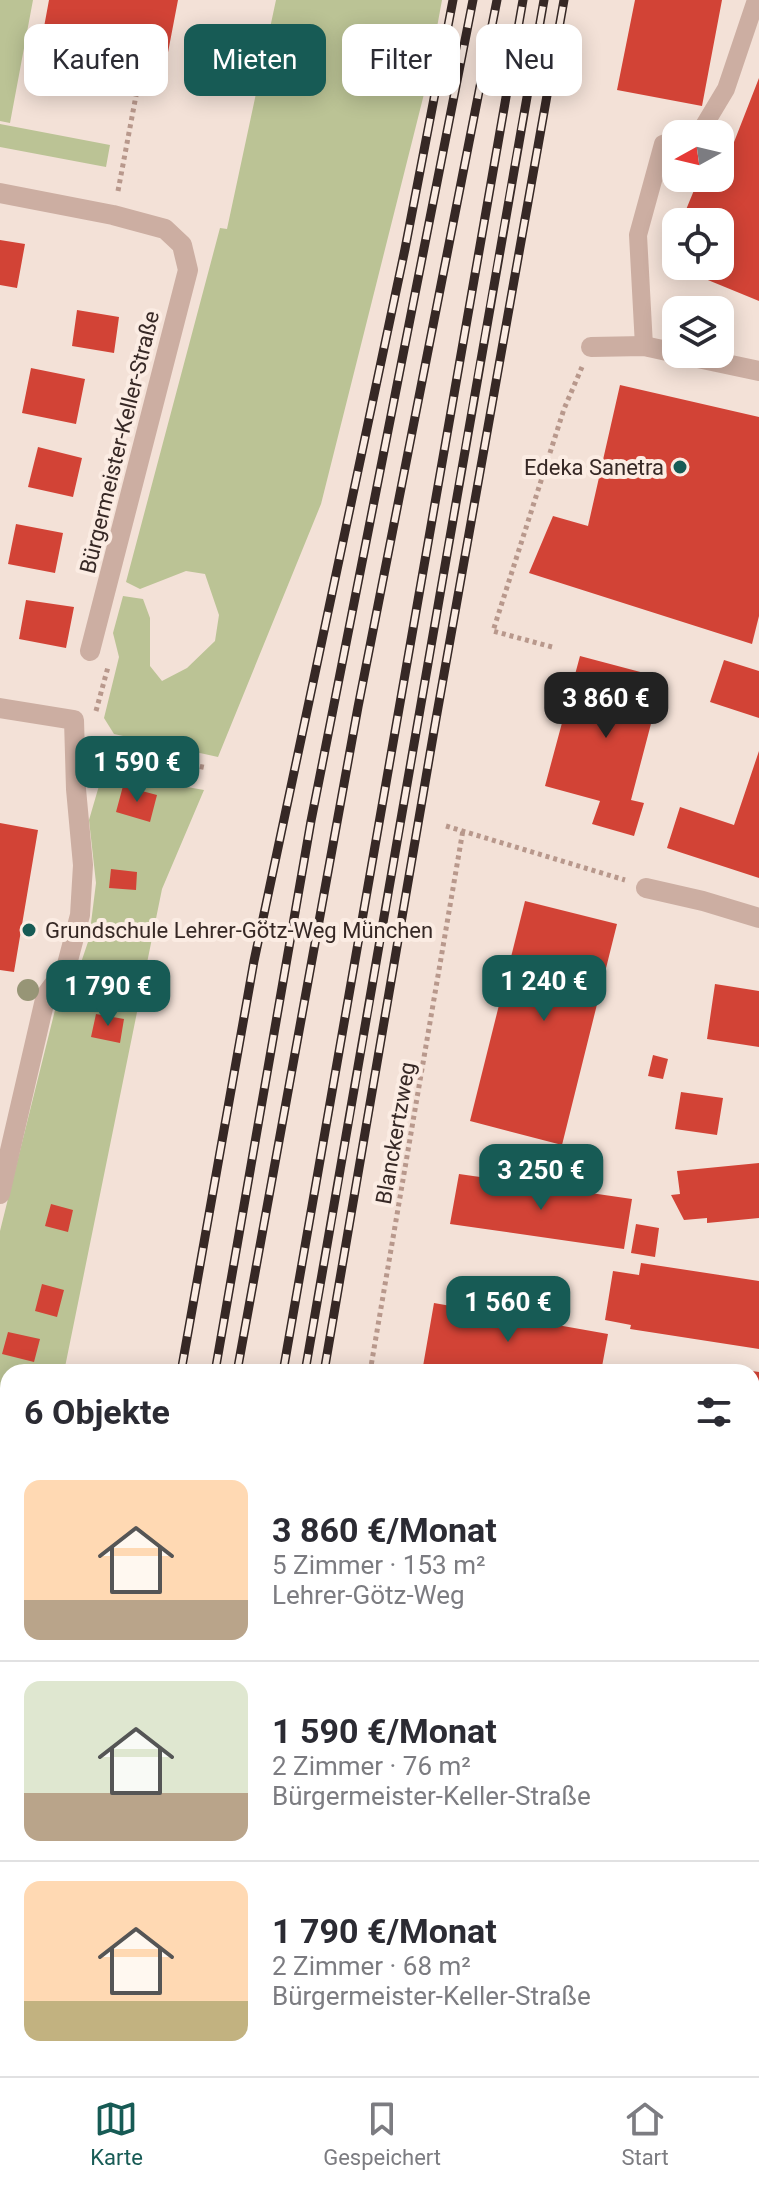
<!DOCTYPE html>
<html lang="de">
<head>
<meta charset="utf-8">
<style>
  :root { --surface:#fff; --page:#f7f7f7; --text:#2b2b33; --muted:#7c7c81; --line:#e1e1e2; --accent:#175b55 }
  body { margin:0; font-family:Roboto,sans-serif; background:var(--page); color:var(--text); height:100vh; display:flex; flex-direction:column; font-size:30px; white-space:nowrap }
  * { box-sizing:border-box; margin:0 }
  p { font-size:26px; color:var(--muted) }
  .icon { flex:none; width:44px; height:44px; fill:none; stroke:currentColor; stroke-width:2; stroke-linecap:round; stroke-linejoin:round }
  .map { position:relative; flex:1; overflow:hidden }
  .details { position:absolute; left:0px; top:1364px; width:760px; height:712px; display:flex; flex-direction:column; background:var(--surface); border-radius:24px 24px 0 0; box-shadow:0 4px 20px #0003 }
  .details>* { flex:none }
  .guide { position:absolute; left:24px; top:24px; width:712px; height:72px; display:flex; gap:16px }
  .needle { width:52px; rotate:262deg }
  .buttons { position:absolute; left:662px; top:120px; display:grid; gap:16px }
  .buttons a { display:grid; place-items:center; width:72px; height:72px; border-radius:16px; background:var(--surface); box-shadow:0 4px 20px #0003; font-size:40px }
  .price { position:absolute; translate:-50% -68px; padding:0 18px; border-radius:16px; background:var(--accent); color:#fff; font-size:26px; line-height:52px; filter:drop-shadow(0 2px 4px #0008) }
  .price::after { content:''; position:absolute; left:50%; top:48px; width:24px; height:18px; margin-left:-12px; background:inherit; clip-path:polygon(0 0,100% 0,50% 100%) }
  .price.selected { background:#222; color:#fff }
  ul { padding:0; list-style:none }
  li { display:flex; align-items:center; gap:24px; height:200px; padding:0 24px }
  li+li { border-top:2px solid var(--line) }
  li span { display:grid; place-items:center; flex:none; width:224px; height:160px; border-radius:16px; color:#555 }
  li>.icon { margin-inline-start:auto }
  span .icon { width:96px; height:96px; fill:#fffc; stroke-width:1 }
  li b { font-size:34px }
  h2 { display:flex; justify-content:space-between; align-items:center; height:96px; padding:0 24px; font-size:34px }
  .pill { padding:0 28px; border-radius:16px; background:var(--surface); box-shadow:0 4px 20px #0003; font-size:28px; line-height:72px }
  .pill.selected { background:var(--accent); color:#fff }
  .tabs { display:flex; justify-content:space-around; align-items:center; height:112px; border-top:2px solid var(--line); background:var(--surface); font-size:22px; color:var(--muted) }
  .tabs a { display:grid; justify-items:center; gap:4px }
  .tabs .selected { color:var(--accent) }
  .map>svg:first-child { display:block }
  .green { fill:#bbc395 }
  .building { fill:#d24336 }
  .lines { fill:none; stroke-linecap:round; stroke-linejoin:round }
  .path { stroke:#b8988c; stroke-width:5; stroke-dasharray:4 4; stroke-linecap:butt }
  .lane { stroke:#ccaea2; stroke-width:18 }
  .street { stroke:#ccaea2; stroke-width:20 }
  .secondary { stroke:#a07c73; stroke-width:20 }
  .rail-casing { stroke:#362825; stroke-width:9 }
  .rail { stroke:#fbece3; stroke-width:6; stroke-dasharray:18; stroke-linecap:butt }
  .tree { fill:#979576 }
  .poi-dot { fill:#175b55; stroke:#fbece3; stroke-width:3 }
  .labels { text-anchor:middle; stroke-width:8; stroke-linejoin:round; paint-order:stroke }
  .street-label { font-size:22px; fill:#362825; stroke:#fbece3 }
  .poi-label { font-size:22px; fill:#362825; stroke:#fbece3; text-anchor:end }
</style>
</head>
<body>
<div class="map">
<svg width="759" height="2076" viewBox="0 0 759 2076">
  <rect width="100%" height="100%" fill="#f3e1d7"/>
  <path class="green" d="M0,0h33l-23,123 -10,-2z
    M276,0h166l-15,82 -106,422 -103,253 -104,-23 -10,-16 15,-61 -6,-24 10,-37 20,3 7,19v48l12,15 25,-13 28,-27 4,-26 -14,-41 -19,-3 -46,18 -14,-7 94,-354 7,1z
    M0,124l110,21 -4,22 -106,-20z
    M103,772l101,18 -42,99 -98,483h-56v24l-8,-2v-163l58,-233 10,3 21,-62 7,-56 -7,-63z"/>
  <path class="building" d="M49,0h129l-17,89 -124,-24z
    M635,0h87l-20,106 -85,-16z
    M759,78v223l-95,-39 12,-28v32h44v-44h-39l18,-44 17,7 4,-7z
    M0,240l25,4 -8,44 -17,-3z
    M77,310l42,7 -5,36 -42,-7z
    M31,368l54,11 -9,45 -54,-11z
    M620,385l139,32v199l-7,28 -223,-71 24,-57 35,10z
    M38,447l44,11 -9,39 -45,-10z
    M16,524l47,9 -8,40 -47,-9z
    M26,600l48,7 -8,41 -47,-9z
    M580,656l83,22 -32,122 13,3 -10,33 -42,-12 8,-23 -55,-15z
    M724,660l35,11v47l-49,-16z
    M759,751v127l-92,-30 13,-41 54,18z
    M123,786l34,9 -7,27 -34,-10z
    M0,823l38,7 -24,142 -14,-2z
    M111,869l26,3 -1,18 -27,-2z
    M525,901l92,23 -55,221 -92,-24z
    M96,982l20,5 -5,22 -21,-4z
    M715,984l44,7v56l-52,-8z
    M96,1014l28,5 -4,24 -29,-6z
    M653,1055l15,4 -5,20 -15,-3z
    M681,1092l42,6 -6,37 -42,-6z
    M759,1163v55l-52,5v-5l-23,2 -13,-25 9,-1 -3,-23z
    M459,1174l173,25 -8,50 -174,-25z
    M51,1204l22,6 -5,22 -23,-6z
    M636,1224l23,4 -4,29 -24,-4z
    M641,1263l118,18v68l-129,-20 1,-4 -26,-5 8,-49 26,4z
    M42,1284l22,6 -7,27 -22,-6z
    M434,1303l174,31 -7,38h-179z
    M8,1332l32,7 -6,23 -32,-8z
    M752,1371l7,1v156l-7,-2z
    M752,1672l7,3v19l-7,17z
    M756,1983l3,2v68l-7,-4v-58z
    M254,2068h25l-1,8h-25z"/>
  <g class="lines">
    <path class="path" d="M118,191l20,-106
      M552,647l-59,-16 71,-222 18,-42
      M96,711l12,-44
      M99,743l2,2 106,23
      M446,826l179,54
      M370,1372l93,-542
      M0,1450l8,8
      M0,1640l8,-58
      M322,2076v-8"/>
    <path class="lane" d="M689,134l13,-5 24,-40 30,-89
      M644,346l-6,-111 25,-91 13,-5"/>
    <path class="street" d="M0,193l113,22 52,14 17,16 6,25 -98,381
      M591,347l53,-1 32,7
      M679,354l80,17
      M0,708l74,12 2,69 7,76 -3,50 -14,53 -20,27 -46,199
      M646,888l57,13 56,17
      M752,1571l7,2
      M652,2068l20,8"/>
    <path class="secondary" d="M752,1806l7,-17
      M643,2076l4,-8"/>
    <g class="rail-casing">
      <path id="rail" d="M181,1372l73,-411 151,-712 48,-249
        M215,1372l96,-551 162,-821
        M237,1372l121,-665 139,-707
        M283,1372l240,-1372
        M305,1372c80,-457 158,-915 239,-1372
        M324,1372l112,-653 128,-719
        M59,2076l1,-8
        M91,2076l1,-8
        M114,2076l2,-8
        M160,2076l1,-8
        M183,2076l1,-8
        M204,2076l2,-8"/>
    </g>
    <use href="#rail" class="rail"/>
  </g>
  <circle class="tree" cx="28" cy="990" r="11"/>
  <g class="poi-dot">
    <circle cx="680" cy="467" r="8"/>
    <circle cx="29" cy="930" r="8"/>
  </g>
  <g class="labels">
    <g class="street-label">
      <text transform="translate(119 442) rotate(-76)" y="8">Bürgermeister-Keller-Straße</text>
      <text transform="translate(395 1133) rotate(-80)" y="8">Blanckertzweg</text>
    </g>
    <g class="poi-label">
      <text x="664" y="475">Edeka Sanetra</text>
      <text x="45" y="938" text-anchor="start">Grundschule Lehrer-Götz-Weg München</text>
    </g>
  </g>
</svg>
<div class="buttons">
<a><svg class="needle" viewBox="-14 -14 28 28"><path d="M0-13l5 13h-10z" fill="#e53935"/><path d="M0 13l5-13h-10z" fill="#7c7c81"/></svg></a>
<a><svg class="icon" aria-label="locate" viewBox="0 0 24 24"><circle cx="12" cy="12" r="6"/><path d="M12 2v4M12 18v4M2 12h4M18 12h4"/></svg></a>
<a><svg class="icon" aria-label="layers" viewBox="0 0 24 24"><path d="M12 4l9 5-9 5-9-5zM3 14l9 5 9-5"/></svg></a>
</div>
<b class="price selected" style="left:606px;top:740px">3 860 €</b>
<b class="price" style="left:137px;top:804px">1 590 €</b>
<b class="price" style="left:544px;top:1023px">1 240 €</b>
<b class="price" style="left:108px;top:1028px">1 790 €</b>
<b class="price" style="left:541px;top:1212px">3 250 €</b>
<b class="price" style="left:508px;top:1344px">1 560 €</b>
<div class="guide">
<a class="pill">Kaufen</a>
<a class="pill selected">Mieten</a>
<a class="pill">Filter</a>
<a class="pill">Neu</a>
</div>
<section class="details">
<h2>6 Objekte<svg class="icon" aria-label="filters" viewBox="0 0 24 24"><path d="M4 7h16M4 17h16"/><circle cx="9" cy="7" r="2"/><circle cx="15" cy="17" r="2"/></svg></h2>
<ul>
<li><span style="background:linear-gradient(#ffd9b3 75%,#b9a48a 0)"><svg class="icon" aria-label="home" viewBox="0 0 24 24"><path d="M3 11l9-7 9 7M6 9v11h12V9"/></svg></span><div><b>3 860 €/Monat</b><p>5 Zimmer · 153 m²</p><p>Lehrer-Götz-Weg</p></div></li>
<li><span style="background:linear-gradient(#dfe7d0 70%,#b9a48a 0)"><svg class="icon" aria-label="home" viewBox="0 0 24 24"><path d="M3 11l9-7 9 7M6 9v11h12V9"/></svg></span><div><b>1 590 €/Monat</b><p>2 Zimmer · 76 m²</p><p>Bürgermeister-Keller-Straße</p></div></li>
<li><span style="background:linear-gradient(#ffd9b3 75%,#c2b280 0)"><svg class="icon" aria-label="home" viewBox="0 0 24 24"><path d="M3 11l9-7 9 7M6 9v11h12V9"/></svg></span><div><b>1 790 €/Monat</b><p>2 Zimmer · 68 m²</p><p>Bürgermeister-Keller-Straße</p></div></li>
</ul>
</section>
</div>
<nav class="tabs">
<a class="selected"><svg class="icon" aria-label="map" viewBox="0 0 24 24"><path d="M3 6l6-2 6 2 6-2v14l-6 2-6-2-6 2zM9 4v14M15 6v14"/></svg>Karte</a>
<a><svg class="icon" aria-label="saved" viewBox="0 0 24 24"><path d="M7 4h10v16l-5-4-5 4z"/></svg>Gespeichert</a>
<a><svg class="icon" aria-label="home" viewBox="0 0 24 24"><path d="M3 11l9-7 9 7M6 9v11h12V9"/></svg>Start</a>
</nav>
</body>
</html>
